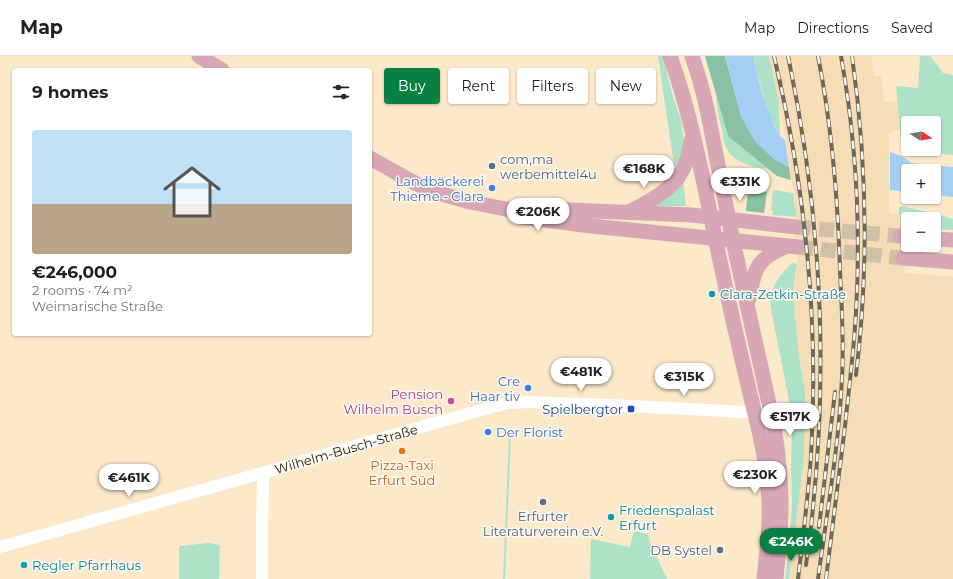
<!DOCTYPE html>
<html lang="en">
<head>
<meta charset="utf-8">
<style>
  :root { --surface:#fff; --page:#f2f2f2; --text:#202124; --muted:#757577; --line:#e0e0e0; --accent:#0b8043 }
  body { margin:0; font-family:Montserrat,sans-serif; background:var(--page); color:var(--text); height:100vh; display:flex; flex-direction:column; font-size:15px; white-space:nowrap }
  * { box-sizing:border-box; margin:0 }
  p { font-size:13px; color:var(--muted) }
  .icon { flex:none; width:22px; height:22px; fill:none; stroke:currentColor; stroke-width:2; stroke-linecap:round; stroke-linejoin:round }
  .map { position:relative; flex:1; overflow:hidden }
  .drawer { position:absolute; left:12px; top:12px; width:360px; height:268px; display:flex; flex-direction:column; background:var(--surface); border-radius:4px; box-shadow:0 1px 3px #0004 }
  .drawer>* { flex:none }
  .top-card { position:absolute; left:384px; top:12px; width:380px; height:36px; display:flex; gap:8px }
  .needle { width:26px; rotate:102deg }
  .tools { position:absolute; left:901px; top:60px; display:grid; gap:8px }
  .tools a { display:grid; place-items:center; width:40px; height:40px; border-radius:4px; background:var(--surface); box-shadow:0 1px 3px #0004; font-size:20px }
  .price { position:absolute; translate:-50% -34px; padding:0 9px; border-radius:14px; background:#fff; color:#222; font-size:13px; line-height:26px; filter:drop-shadow(0 1px 2px #0008) }
  .price::after { content:''; position:absolute; left:50%; top:24px; width:12px; height:9px; margin-left:-6px; background:inherit; clip-path:polygon(0 0,100% 0,50% 100%) }
  .price.selected { background:var(--accent); color:#fff }
  ul { padding:0; list-style:none }
  li { display:grid; align-content:center; gap:8px; height:212px; padding:0 20px }
  li span { display:grid; place-items:center; height:124px; border-radius:4px; color:#555 }
  li>.icon { margin-inline-start:auto }
  span .icon { width:72px; height:72px; fill:#fffc; stroke-width:1 }
  li b { font-size:17px }
  h2 { display:flex; justify-content:space-between; align-items:center; height:48px; padding:0 20px; font-size:17px }
  .tag { padding:0 14px; border-radius:4px; background:var(--surface); box-shadow:0 1px 3px #0004; font-size:14px; line-height:36px }
  .tag.selected { background:var(--accent); color:#fff }
  header { display:flex; align-items:center; gap:24px; box-sizing:border-box; height:56px; padding:0 20px; background:var(--surface); border-bottom:1px solid var(--line) }
  header strong { font-size:19px }
  nav { display:flex; gap:22px; margin-inline-start:auto; font-size:14px }
  .map>svg:first-child { display:block }
  .built { fill:#f4ddb7 }
  .green { fill:#aee2c8; fill-rule:evenodd }
  .forest { fill:#88bfa5 }
  .water { fill:#a5cef4 }
  .lines { fill:none; stroke-linecap:round; stroke-linejoin:round }
  .major-tunnel { stroke:#d1c0a5; stroke-width:15; stroke-dasharray:15 8; stroke-linecap:butt }
  .minor { stroke:#fff; stroke-width:12 }
  .major { stroke:#d7a7b6; stroke-width:15 }
  .rail-casing { stroke:#726754; stroke-width:4 }
  .rail { stroke:#fcf8f2; stroke-width:2.5; stroke-dasharray:8; stroke-linecap:butt }
  .service-dot { fill:#5c6f8a; stroke:#fcf8f2; stroke-width:1.5 }
  .shop-dot { fill:#3f7fe0; stroke:#fcf8f2; stroke-width:1.5 }
  .culture-dot { fill:#0f9aa8; stroke:#fcf8f2; stroke-width:1.5 }
  .hotel-dot { fill:#d1479c; stroke:#fcf8f2; stroke-width:1.5 }
  .transit-dot { fill:#1a4fb4; stroke:#fcf8f2; stroke-width:1.5 }
  .food-dot { fill:#e8710a; stroke:#fcf8f2; stroke-width:1.5 }
  .labels { text-anchor:middle; stroke-width:3; stroke-linejoin:round; paint-order:stroke }
  .service-label { font-size:13px; fill:#4e5e75; stroke:#fcf8f2; text-anchor:start }
  .shop-label { font-size:13px; fill:#366cbe; stroke:#fcf8f2; text-anchor:end }
  .culture-label { font-size:13px; fill:#0d838f; stroke:#fcf8f2; text-anchor:start }
  .hotel-label { font-size:13px; fill:#b23c85; stroke:#fcf8f2; text-anchor:end }
  .transit-label { font-size:13px; fill:#164399; stroke:#fcf8f2; text-anchor:end }
  .street-label { font-size:13px; fill:#241d11; stroke:#fcf8f2 }
  .food-label { font-size:13px; fill:#c56008; stroke:#fcf8f2 }
</style>
</head>
<body>
<header>
<strong>Map</strong>
<nav><a>Map</a><a>Directions</a><a>Saved</a></nav>
</header>
<div class="map">
<svg width="953" height="523" viewBox="0 0 953 523">
  <rect width="100%" height="100%" fill="#fce9ca"/>
  <path class="built" d="M769,0h102l3,20h7l3,26 13,-1 3,28 -11,4v74l1,7 12,1 -2,21 5,37 48,4v302h-164l10,-81 6,-108 -6,-32 -6,-65 3,-16 3,-35 -4,-1 2,-24 -12,-83z"/>
  <path class="green" d="M658,0h5l10,41 8,23 3,21 -6,27 -4,-3z
    M753,0h16l10,48 1,32c-14,-23 -20,-54 -27,-80z
    M920,0h10l13,17 10,2v80l-51,-4 -6,-65 22,2zM908,67h26v26h-26z
    M716,40l11,36 41,37c-15,-3 -34,-5 -42,-22 -3,-6 -3,-14 -5,-21 -2,-10 -5,-20 -5,-30z
    M683,123l3,27h-28l-3,-3z
    M773,134l20,3 4,24 -25,-2 1,-4 -2,-2z
    M900,150l37,8 16,5v11l-19,-1v-10h-26v8l-7,-1 1,-11h-4z
    M792,207l5,1 -4,29 6,65 6,32 -1,68 -15,121h-4l4,-35 3,-39 -1,-42 1,-38 -4,-30 -16,-80 -2,-16 4,-13 4,-7 7,-9z
    M509,379h2l-6,144h-2z
    M634,475l14,3 3,11 16,34h-77l1,-40 39,8z
    M209,487l11,2 -1,34h-40v-33z"/>
  <path class="forest" d="M705,0h20l16,60 14,25 19,18 15,8 2,13 -14,-4 -49,-40z
    M748,133l19,3 -3,21 -18,-2z"/>
  <path class="water" d="M725,0h28l9,37 13,35 5,8 5,4 4,27 -15,-8 -19,-18 -14,-25z
    M890,96l11,4 11,7 41,4v30l-19,-2v-24h-26v21l-18,-2z"/>
  <g class="lines">
    <path class="major-tunnel" d="M796,171l104,9
      M798,191l105,11"/>
    <path class="minor" d="M0,491l276,-78 141,-41 90,-25 22,-1 102,4 114,6 26,-4
      M262,523v-53l1,-47 2,-7"/>
    <path class="major" d="M199,0l23,14
      M670,0c25,69 36,143 52,214 8,39 17,77 26,115 8,34 18,69 20,104 3,30 -1,60 -4,90
      M692,0l8,25 7,28 26,132 41,185c4,26 7,52 7,79 0,25 -3,50 -5,74
      M370,102l41,23 20,10 39,11 40,8 12,7 69,9 207,21
      M522,152l170,7 104,12
      M629,156c18,-9 43,-22 53,-41 6,-10 7,-22 10,-32
      M900,180l8,1
      M934,183l19,1
      M903,202l50,4
      M749,243c6,-31 7,-40 38,-53"/>
    <g class="rail-casing">
      <path id="rail" d="M774,0c31,130 45,266 37,400 -3,41 -8,82 -13,123
        M788,0c32,151 41,307 24,461 -1,16 -4,32 -6,48
        M818,0c14,71 20,144 22,216 2,36 4,71 2,106 -3,67 -15,134 -24,201
        M852,0c15,106 17,213 4,319
        M819,471l16,-135
        M826,523c6,-51 13,-102 19,-153 4,-38 9,-76 11,-114 5,-86 0,-172 -15,-256"/>
    </g>
    <use href="#rail" class="rail"/>
  </g>
  <g class="service-dot">
    <circle cx="492" cy="110" r="4"/>
    <circle cx="543" cy="446" r="4"/>
    <circle cx="720" cy="494" r="4"/>
  </g>
  <g class="shop-dot">
    <circle cx="492" cy="132" r="4"/>
    <circle cx="528" cy="332" r="4"/>
    <circle cx="488" cy="376" r="4"/>
  </g>
  <g class="culture-dot">
    <circle cx="712" cy="238" r="4"/>
    <circle cx="611" cy="461" r="4"/>
    <circle cx="24" cy="509" r="4"/>
  </g>
  <circle class="hotel-dot" cx="451" cy="345" r="4"/>
  <rect class="transit-dot" x="627" y="349" width="8" height="8" rx="2"/>
  <circle class="food-dot" cx="402" cy="395" r="4"/>
  <g class="labels">
    <g class="service-label">
      <text x="500" y="108">com,ma<tspan x="500" dy="15">werbemittel4u</tspan></text>
      <text x="543" y="465" text-anchor="middle">Erfurter<tspan x="543" dy="15">Literaturverein e.V.</tspan></text>
      <text x="712" y="499" text-anchor="end">DB Systel</text>
    </g>
    <g class="shop-label">
      <text x="484" y="130">Landbäckerei<tspan x="484" dy="15">Thieme - Clara</tspan></text>
      <text x="520" y="330">Cre<tspan x="520" dy="15">Haar tiv</tspan></text>
      <text x="496" y="381" text-anchor="start">Der Florist</text>
    </g>
    <g class="culture-label">
      <text x="720" y="243">Clara-Zetkin-Straße</text>
      <text x="619" y="459">Friedenspalast<tspan x="619" dy="15">Erfurt</tspan></text>
      <text x="32" y="514">Regler Pfarrhaus</text>
    </g>
    <g class="hotel-label">
      <text x="443" y="343">Pension<tspan x="443" dy="15">Wilhelm Busch</tspan></text>
    </g>
    <g class="transit-label">
      <text x="623" y="358">Spielbergtor</text>
    </g>
    <g class="street-label">
      <text transform="translate(346 393) rotate(-16)" y="5">Wilhelm-Busch-Straße</text>
    </g>
    <g class="food-label">
      <text x="402" y="414">Pizza-Taxi<tspan x="402" dy="15">Erfurt Süd</tspan></text>
    </g>
  </g>
</svg>
<div class="tools">
<a><svg class="needle" viewBox="-14 -14 28 28"><path d="M0-13l5 13h-10z" fill="#e53935"/><path d="M0 13l5-13h-10z" fill="#757577"/></svg></a>
<a>+</a>
<a>−</a>
</div>
<b class="price" style="left:644px;top:133px">€168K</b>
<b class="price" style="left:740px;top:146px">€331K</b>
<b class="price" style="left:538px;top:176px">€206K</b>
<b class="price" style="left:581px;top:336px">€481K</b>
<b class="price" style="left:684px;top:341px">€315K</b>
<b class="price" style="left:790px;top:381px">€517K</b>
<b class="price" style="left:755px;top:439px">€230K</b>
<b class="price" style="left:129px;top:442px">€461K</b>
<b class="price selected" style="left:791px;top:506px">€246K</b>
<div class="top-card">
<a class="tag selected">Buy</a>
<a class="tag">Rent</a>
<a class="tag">Filters</a>
<a class="tag">New</a>
</div>
<section class="drawer">
<h2>9 homes<svg class="icon" aria-label="filters" viewBox="0 0 24 24"><path d="M4 7h16M4 17h16"/><circle cx="9" cy="7" r="2"/><circle cx="15" cy="17" r="2"/></svg></h2>
<ul>
<li><span style="background:linear-gradient(#bfe0f5 60%,#b9a48a 0)"><svg class="icon" aria-label="home" viewBox="0 0 24 24"><path d="M3 11l9-7 9 7M6 9v11h12V9"/></svg></span><div><b>€246,000</b><p>2 rooms · 74 m²</p><p>Weimarische Straße</p></div></li>
</ul>
</section>
</div>
</body>
</html>
